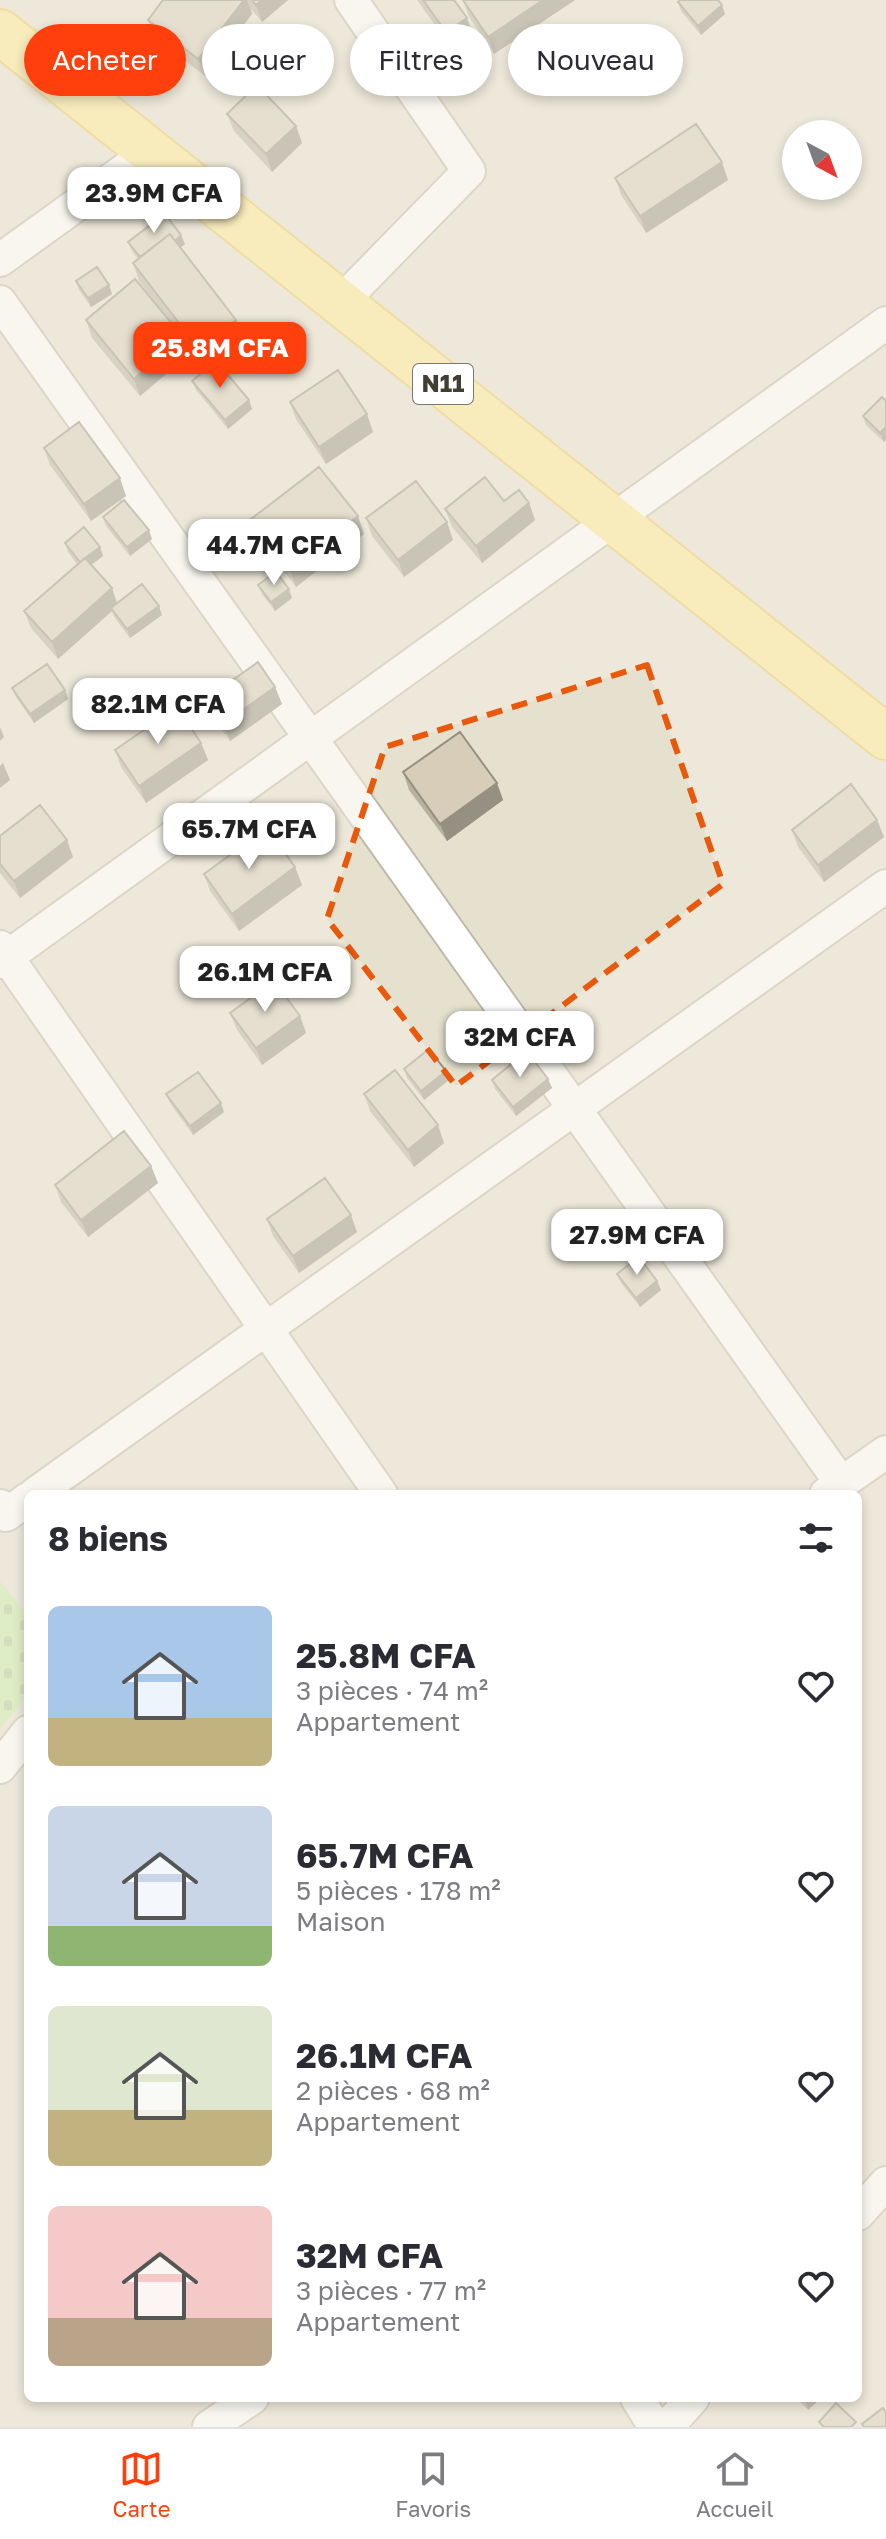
<!DOCTYPE html>
<html lang="fr">
<head>
<meta charset="utf-8">
<style>
  :root { --surface:#fff; --page:#f7f7f7; --text:#2b2b33; --muted:#7c7c81; --line:#e1e1e2; --accent:#ff400c }
  body { margin:0; font-family:"Golos Text",sans-serif; background:var(--page); color:var(--text); height:100vh; display:flex; flex-direction:column; font-size:30px; white-space:nowrap }
  * { box-sizing:border-box; margin:0 }
  p { font-size:26px; color:var(--muted) }
  .icon { flex:none; width:44px; height:44px; fill:none; stroke:currentColor; stroke-width:2; stroke-linecap:round; stroke-linejoin:round }
  .map { position:relative; flex:1; overflow:hidden }
  .sheet { position:absolute; left:24px; top:1490px; width:838px; height:912px; display:flex; flex-direction:column; background:var(--surface); border-radius:12px; box-shadow:0 4px 12px #0003 }
  .sheet>* { flex:none }
  .banner { position:absolute; left:24px; top:24px; width:838px; height:72px; display:flex; gap:16px }
  .needle { width:52px; rotate:139deg }
  .tools { position:absolute; left:782px; top:120px; display:grid; gap:16px }
  .tools a { display:grid; place-items:center; width:80px; height:80px; border-radius:50%; background:var(--surface); box-shadow:0 4px 12px #0003; font-size:40px }
  .price { position:absolute; translate:-50% -68px; padding:0 18px; border-radius:16px; background:#fff; color:#222; font-size:26px; line-height:52px; filter:drop-shadow(0 2px 4px #0008) }
  .price::after { content:''; position:absolute; left:50%; top:48px; width:24px; height:18px; margin-left:-12px; background:inherit; clip-path:polygon(0 0,100% 0,50% 100%) }
  .price.on { background:var(--accent); color:#fff }
  ul { padding:0; list-style:none }
  li { display:flex; align-items:center; gap:24px; height:200px; padding:0 24px }
  li span { display:grid; place-items:center; flex:none; width:224px; height:160px; border-radius:12px; color:#555 }
  li>.icon { margin-inline-start:auto }
  span .icon { width:96px; height:96px; fill:#fffc; stroke-width:1 }
  li b { font-size:34px }
  h2 { display:flex; justify-content:space-between; align-items:center; height:96px; padding:0 24px; font-size:34px }
  .chip { padding:0 28px; border-radius:36px; background:var(--surface); box-shadow:0 4px 12px #0003; font-size:28px; line-height:72px }
  .chip.on { background:var(--accent); color:#fff }
  .menu { display:flex; justify-content:space-around; align-items:center; height:112px; border-top:2px solid var(--line); background:var(--surface); font-size:22px; color:var(--muted) }
  .menu a { display:grid; justify-items:center; gap:4px }
  .menu .on { color:var(--accent) }
  .map>svg:first-child { display:block }
  .residential { fill:#e6e1cf; fill-rule:evenodd }
  .cemetery { fill:url(#cemetery-stones) }
  .lines { fill:none; stroke-linecap:round; stroke-linejoin:round }
  .street-casing { stroke:#c1b9a7; stroke-width:36 }
  .primary-casing { stroke:#ebc857; stroke-width:48 }
  .street { stroke:#fff; stroke-width:32 }
  .primary { stroke:#ffe68e; stroke-width:44 }
  .wall { fill:#b9b09f }
  .shaded-wall { fill:#969082 }
  .building { fill:#d7cdb9; stroke:#969082; stroke-width:2 }
  .marked { fill:none; stroke:#e8590c; stroke-width:6; stroke-dasharray:16 10; stroke-linejoin:round }
  .labels { text-anchor:middle; stroke-width:7; stroke-linejoin:round; paint-order:stroke }
  .shield { fill:#fff; stroke:#7c7870; stroke-width:2 }
  .shield-label { font-size:24px; font-weight:bold; fill:#443e32 }
</style>
</head>
<body>
<div class="map">
<svg width="886" height="2427" viewBox="0 0 886 2427">
  <defs>
    <pattern id="cemetery-stones" width="16" height="16" patternUnits="userSpaceOnUse" patternTransform="scale(2)"><rect width="16" height="16" fill="#c7eaa7"/><path d="M2 7V4a2 2 0 0 1 4 0v3zM10 15v-3a2 2 0 0 1 4 0v3z" fill="#acca90"/></pattern>
  </defs>
  <rect width="100%" height="100%" fill="#f2eee1"/>
  <path class="residential" d="M0,0h886v2427h-886zM796,134h52v52h-52zM28,1494h830v904h-830z"/>
  <path class="cemetery" d="M0,1581l28,34v79l-28,35z"/>
  <g class="lines">
    <g class="street-casing">
      <path id="street" d="M0,260l151,-109
        M0,302l841,1181
        M341,302l128,-131 -118,-171
        M0,947l381,547
        M0,962l886,-639
        M35,1494l851,-608
        M826,1494l60,-42
        M0,1506l6,9 22,-16
        M0,1767l28,-35
        M858,2214l28,-31
        M637,2398l18,29
        M209,2427l43,-29
        M667,2427l26,-29"/>
    </g>
    <g class="primary-casing">
      <path id="primary" d="M0,32l886,705"/>
    </g>
    <use href="#street" class="street"/>
    <use href="#primary" class="primary"/>
  </g>
  <path class="wall" d="M163,0h125l-26,22 -11,-13 1,5 -47,62 -51,-39 -6,-17z
    M417,0h37l13,18 6,17 -20,15z
    M463,0h112l-81,54 -25,-37z
    M678,2l47,12 -24,21 -20,-24z
    M227,114l69,12 6,17 -30,29 -38,-41z
    M615,178l113,2 -82,53 -25,-38z
    M128,242l57,2 -5,4 56,72 6,17 -37,29 -21,-27 6,15 -50,42 -48,-58 -6,-18 86,4 -33,-43 -6,-18 5,-4 -6,-8z
    M76,281l33,4 3,9 -21,13 -12,-17z
    M192,381l57,19 3,9 -24,20 -32,-39z
    M882,397l2,45 -18,-17 -3,-9z
    M290,402l83,30 -47,32 -30,-45z
    M44,448l82,48 -35,25 -41,-56z
    M504,501l25,2 6,17 -53,43 -30,-36 -7,-18z
    M358,516l6,18 -68,53 -39,-50 -6,-18z
    M103,517l49,22 -22,17 -24,-30z
    M366,518l87,22 -49,37 -32,-41z
    M65,543l35,4 3,9 -12,9 26,38 45,12 -32,23 -16,-21 -2,-6 -54,48 -27,-31 -7,-17 53,-47 -9,-12z
    M258,585l34,13 -17,13 -13,-17z
    M275,687l7,17 -52,37 -18,-25 -6,-17z
    M12,688l53,2 3,9 -34,24 -18,-26z
    M201,743l7,17 -62,43 -25,-36 -6,-17z
    M403,772l94,11 6,17 -56,41 -38,-51z
    M877,820l7,17 -60,45 -26,-35 -6,-17z
    M0,836l73,21 -53,41 -20,-25z
    M295,867l7,18 -63,46 -29,-40 -6,-17z
    M230,1013l70,3 6,17 -44,32 -25,-35z
    M404,1069l45,11 -25,20 -17,-22z
    M548,1079l4,9 -36,28 -21,-27 -3,-9z
    M166,1094l58,18 -31,23 -23,-32z
    M364,1094l80,49 -30,24 -44,-56z
    M151,1166l7,17 -70,54 -27,-35 -6,-17z
    M267,1219l90,13 -58,41 -26,-37z
    M617,1274l40,7 4,9 -21,17 -19,-24z
    M796,2398h25l-13,12z"/>
  <path class="shaded-wall" d="M244,0h3l5,14 -47,62 -7,-17z
    M262,0h26l-26,22 -6,-17z
    M543,0h32l-81,54 -6,-17z
    M722,5l3,9 -24,21 -3,-9z
    M467,18l6,17 -20,15 -7,-18z
    M296,126l6,17 -30,29 -6,-18z
    M722,162l6,18 -82,53 -6,-17z
    M181,235l4,9 -37,28 -3,-9z
    M109,285l3,9 -21,13 -3,-9z
    M236,320l6,17 -37,29 -6,-17z
    M183,337l7,17 -50,42 -6,-17z
    M249,400l3,9 -24,20 -3,-9z
    M367,414l6,18 -47,32 -7,-17z
    M886,427v13l-2,2 -4,-9z
    M120,478l6,18 -35,25 -7,-17z
    M529,503l6,17 -53,43 -6,-17z
    M358,516l6,18 -68,53 -6,-17z
    M447,522l6,18 -49,37 -6,-17z
    M149,530l3,9 -22,17 -3,-9z
    M100,547l3,9 -20,15 -3,-9z
    M112,588l6,18 -7,2 1,3 -54,48 -6,-17z
    M289,589l3,9 -17,13 -4,-9z
    M159,606l3,9 -32,23 -3,-9z
    M275,687l7,17 -52,37 -6,-18z
    M65,690l3,9 -34,24 -4,-9z
    M0,727l4,10 -4,4z
    M201,743l7,17 -62,43 -7,-17z
    M3,763l7,17 -10,8v-22z
    M497,783l6,17 -56,41 -7,-17z
    M877,820l7,17 -60,45 -6,-17z
    M67,840l6,17 -53,41 -6,-17z
    M295,867l7,18 -63,46 -7,-17z
    M300,1016l6,17 -44,32 -6,-17z
    M446,1071l3,9 -25,20 -3,-9z
    M548,1079l4,9 -36,28 -3,-9z
    M221,1103l3,9 -31,23 -3,-9z
    M438,1125l6,18 -30,24 -6,-17z
    M151,1166l7,17 -70,54 -7,-17z
    M351,1215l6,17 -58,41 -6,-17z
    M657,1281l4,9 -21,17 -4,-9z
    M808,2398h13l-13,12 -3,-9z"/>
  <path class="building" d="M163,0h81l-46,59 -50,-39z
    M252,0h10l-6,5z
    M423,0h31l13,18 -21,14z
    M463,0h80l-55,37z
    M680,0h38l4,5 -24,21 -20,-24z
    M257,85l39,41 -30,28 -39,-40z
    M696,124l26,38 -82,54 -25,-38z
    M165,214l16,21 -6,6 -5,-7 -30,23 -12,-15z
    M170,234l66,86 -37,29 -66,-86z
    M97,267l12,18 -21,13 -12,-17z
    M135,279l48,58 -49,42 -48,-59z
    M216,361l33,39 -24,20 -33,-39z
    M338,370l29,44 -48,33 -29,-45z
    M882,397l4,4v26l-6,6 -17,-17z
    M79,422l41,56 -36,26 -40,-56z
    M319,467l39,49 -68,54 -39,-51z
    M485,477l19,24 15,-11 10,13 -53,43 -31,-37z
    M416,481l31,41 -49,38 -32,-42z
    M124,500l25,30 -22,17 -24,-30z
    M84,527l16,20 -20,15 -15,-19z
    M85,558l27,30 -60,54 -28,-31z
    M276,572l13,17 -18,13 -13,-17z
    M142,584l17,22 -32,23 -16,-21z
    M258,662l17,25 -51,36 -18,-24z
    M47,664l18,26 -35,24 -18,-26z
    M177,707l24,36 -62,43 -24,-36z
    M460,732l37,51 -57,41 -37,-52z
    M851,784l26,36 -59,45 -26,-35z
    M40,805l27,35 -53,41 -14,-17v-28z
    M267,828l28,39 -63,47 -28,-40z
    M274,981l26,35 -44,32 -26,-35z
    M429,1049l17,22 -25,20 -17,-22z
    M527,1051l21,28 -35,28 -21,-27z
    M395,1070l43,55 -30,25 -44,-56z
    M198,1072l23,31 -31,23 -24,-32z
    M124,1131l27,35 -70,54 -26,-35z
    M325,1178l26,37 -58,41 -26,-37z
    M639,1257l18,24 -21,17 -19,-24z
    M836,2403l20,19 -5,5h-27l-5,-5z
    M883,2408l3,4v15h-22l-2,-3z"/>
  <path d="M0 0H886V2427H0ZM647,665l76,219 -267,202 -129,-167 58,-172z" fill="#f2eee1" fill-opacity=".55" fill-rule="evenodd"/>
  <path class="marked" d="M647,665l76,219 -267,202 -129,-167 58,-172z"/>
  <g class="labels">
    <rect class="shield" x="413" y="364" width="60" height="40" rx="6"/>
    <g class="shield-label">
      <text x="443" y="392">N11</text>
    </g>
  </g>
</svg>
<div class="tools">
<a><svg class="needle" viewBox="-14 -14 28 28"><path d="M0-13l5 13h-10z" fill="#e53935"/><path d="M0 13l5-13h-10z" fill="#7c7c81"/></svg></a>
</div>
<b class="price" style="left:154px;top:235px">23.9M CFA</b>
<b class="price on" style="left:220px;top:390px">25.8M CFA</b>
<b class="price" style="left:274px;top:587px">44.7M CFA</b>
<b class="price" style="left:158px;top:746px">82.1M CFA</b>
<b class="price" style="left:249px;top:871px">65.7M CFA</b>
<b class="price" style="left:265px;top:1014px">26.1M CFA</b>
<b class="price" style="left:520px;top:1079px">32M CFA</b>
<b class="price" style="left:637px;top:1277px">27.9M CFA</b>
<div class="banner">
<a class="chip on">Acheter</a>
<a class="chip">Louer</a>
<a class="chip">Filtres</a>
<a class="chip">Nouveau</a>
</div>
<section class="sheet">
<h2>8 biens<svg class="icon" aria-label="filters" viewBox="0 0 24 24"><path d="M4 7h16M4 17h16"/><circle cx="9" cy="7" r="2"/><circle cx="15" cy="17" r="2"/></svg></h2>
<ul>
<li><span style="background:linear-gradient(#a9c7e8 70%,#c2b280 0)"><svg class="icon" aria-label="home" viewBox="0 0 24 24"><path d="M3 11l9-7 9 7M6 9v11h12V9"/></svg></span><div><b>25.8M CFA</b><p>3 pièces · 74 m²</p><p>Appartement</p></div><svg class="icon" aria-label="heart" viewBox="0 0 24 24"><path d="M12 20l-8-8c-3-5 5-10 8-4 3-6 11-1 8 4z"/></svg></li>
<li><span style="background:linear-gradient(#c9d6e8 75%,#8fb573 0)"><svg class="icon" aria-label="home" viewBox="0 0 24 24"><path d="M3 11l9-7 9 7M6 9v11h12V9"/></svg></span><div><b>65.7M CFA</b><p>5 pièces · 178 m²</p><p>Maison</p></div><svg class="icon" aria-label="heart" viewBox="0 0 24 24"><path d="M12 20l-8-8c-3-5 5-10 8-4 3-6 11-1 8 4z"/></svg></li>
<li><span style="background:linear-gradient(#dfe7d0 65%,#c2b280 0)"><svg class="icon" aria-label="home" viewBox="0 0 24 24"><path d="M3 11l9-7 9 7M6 9v11h12V9"/></svg></span><div><b>26.1M CFA</b><p>2 pièces · 68 m²</p><p>Appartement</p></div><svg class="icon" aria-label="heart" viewBox="0 0 24 24"><path d="M12 20l-8-8c-3-5 5-10 8-4 3-6 11-1 8 4z"/></svg></li>
<li><span style="background:linear-gradient(#f6c9c9 70%,#b9a48a 0)"><svg class="icon" aria-label="home" viewBox="0 0 24 24"><path d="M3 11l9-7 9 7M6 9v11h12V9"/></svg></span><div><b>32M CFA</b><p>3 pièces · 77 m²</p><p>Appartement</p></div><svg class="icon" aria-label="heart" viewBox="0 0 24 24"><path d="M12 20l-8-8c-3-5 5-10 8-4 3-6 11-1 8 4z"/></svg></li>
</ul>
</section>
</div>
<nav class="menu">
<a class="on"><svg class="icon" aria-label="map" viewBox="0 0 24 24"><path d="M3 6l6-2 6 2 6-2v14l-6 2-6-2-6 2zM9 4v14M15 6v14"/></svg>Carte</a>
<a><svg class="icon" aria-label="saved" viewBox="0 0 24 24"><path d="M7 4h10v16l-5-4-5 4z"/></svg>Favoris</a>
<a><svg class="icon" aria-label="home" viewBox="0 0 24 24"><path d="M3 11l9-7 9 7M6 9v11h12V9"/></svg>Accueil</a>
</nav>
</body>
</html>
